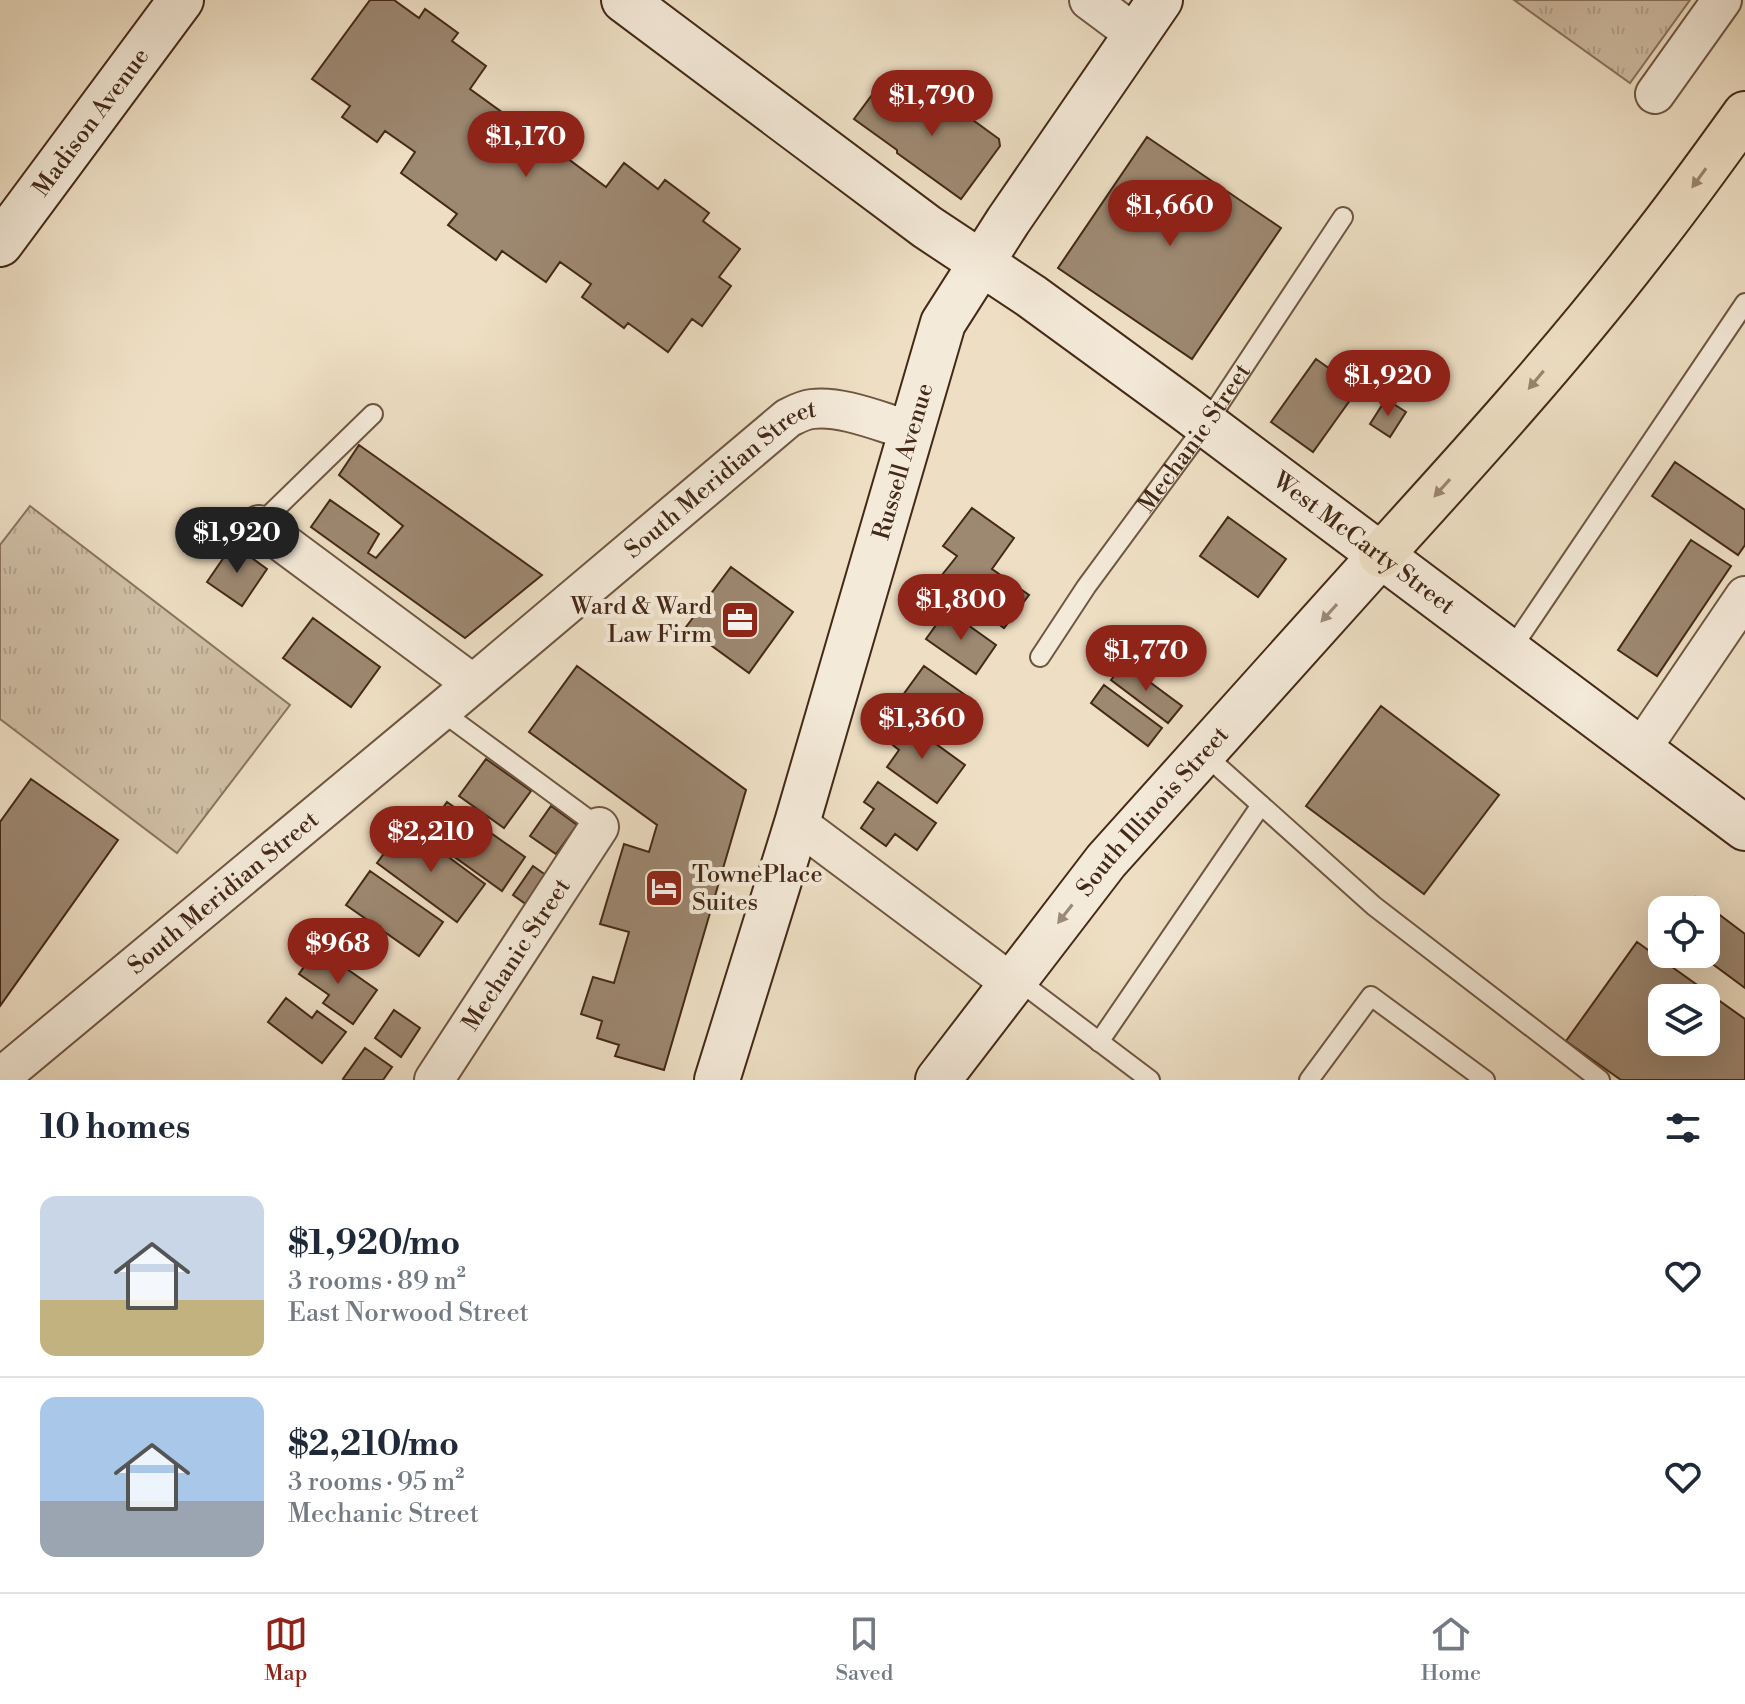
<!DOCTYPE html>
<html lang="en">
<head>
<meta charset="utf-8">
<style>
  :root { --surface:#fff; --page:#f6f6f7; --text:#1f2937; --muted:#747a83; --line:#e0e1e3; --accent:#8f2418 }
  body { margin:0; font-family:"Libre Bodoni",serif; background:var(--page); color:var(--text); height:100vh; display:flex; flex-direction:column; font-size:30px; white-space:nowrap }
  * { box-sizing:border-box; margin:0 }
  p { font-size:26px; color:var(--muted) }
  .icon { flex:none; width:44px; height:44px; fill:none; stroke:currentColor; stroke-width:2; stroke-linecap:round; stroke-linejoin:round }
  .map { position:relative; height:1080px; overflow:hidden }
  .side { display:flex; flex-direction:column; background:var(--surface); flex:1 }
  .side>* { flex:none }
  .tools { position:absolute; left:1648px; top:896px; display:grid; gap:16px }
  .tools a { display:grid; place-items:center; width:72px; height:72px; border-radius:16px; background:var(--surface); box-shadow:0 8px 32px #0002; font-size:40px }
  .price { position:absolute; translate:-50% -68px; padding:0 18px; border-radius:28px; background:var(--accent); color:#fff; font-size:26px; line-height:52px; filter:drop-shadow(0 2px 4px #0008) }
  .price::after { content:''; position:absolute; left:50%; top:48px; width:24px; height:18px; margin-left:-12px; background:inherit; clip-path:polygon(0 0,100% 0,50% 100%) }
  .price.current { background:#222; color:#fff }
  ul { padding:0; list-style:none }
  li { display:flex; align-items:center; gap:24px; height:200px; padding:0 40px }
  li+li { border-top:2px solid var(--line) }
  li span { display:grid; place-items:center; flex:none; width:224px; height:160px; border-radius:16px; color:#555 }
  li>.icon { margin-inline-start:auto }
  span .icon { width:96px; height:96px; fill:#fffc; stroke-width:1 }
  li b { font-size:34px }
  h2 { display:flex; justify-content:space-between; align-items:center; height:96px; padding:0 40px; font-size:34px }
  .tabs { display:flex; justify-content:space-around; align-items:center; height:112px; border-top:2px solid var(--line); background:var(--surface); font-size:22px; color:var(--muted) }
  .tabs a { display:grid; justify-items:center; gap:4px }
  .tabs .current { color:var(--accent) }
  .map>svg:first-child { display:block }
  .grass { fill:url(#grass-tufts); stroke:#8b745f; stroke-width:2 }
  .building { fill:#9d8871; stroke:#452917; stroke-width:2; fill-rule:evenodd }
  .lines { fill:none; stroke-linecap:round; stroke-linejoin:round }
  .service-casing { stroke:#6f5642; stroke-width:22 }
  .minor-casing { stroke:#6f5642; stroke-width:42 }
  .secondary-casing { stroke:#452917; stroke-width:48 }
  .motorway-casing { stroke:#452917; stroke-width:48 }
  .service { stroke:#f4ead9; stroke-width:18 }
  .minor { stroke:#f4ead9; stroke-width:38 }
  .secondary { stroke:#f4ead9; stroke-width:44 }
  .motorway { stroke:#eedfc4; stroke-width:44 }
  .oneway { fill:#9a846e }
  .oneway2 { fill:#9c8a78 }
  .labels { text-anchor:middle; stroke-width:8; stroke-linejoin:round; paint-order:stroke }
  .street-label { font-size:24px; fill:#452917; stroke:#f4ead9 }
  .poi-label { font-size:24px; fill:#452917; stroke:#f4ead9; text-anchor:end }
</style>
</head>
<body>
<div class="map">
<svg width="1745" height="1080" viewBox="0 0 1745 1080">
  <defs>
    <pattern id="grass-tufts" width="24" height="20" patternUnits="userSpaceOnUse" patternTransform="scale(2)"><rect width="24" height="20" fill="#d1c0a7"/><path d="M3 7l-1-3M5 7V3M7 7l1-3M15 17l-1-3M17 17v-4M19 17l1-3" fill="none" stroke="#b5a58f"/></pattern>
  </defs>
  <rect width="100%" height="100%" fill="#eedfc4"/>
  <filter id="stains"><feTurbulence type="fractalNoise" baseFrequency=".0025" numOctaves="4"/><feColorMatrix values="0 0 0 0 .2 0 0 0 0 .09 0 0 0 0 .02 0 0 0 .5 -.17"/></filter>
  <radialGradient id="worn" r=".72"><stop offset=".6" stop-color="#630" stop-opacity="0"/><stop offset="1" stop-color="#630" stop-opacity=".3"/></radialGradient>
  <path class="grass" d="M1514,0h176l-60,83z
    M30,506l260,199 -113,148 -177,-134v-174z"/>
  <path class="building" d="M370,0h24l25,18 6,-9 33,24 -6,8 34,25 -16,23 55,40 6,-8 9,6 8,-10 13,10 -6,8 15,11 -7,9 43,32 18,-24 34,26 7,-9 44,33 -6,8 37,28 -21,28 12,9 -29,40 -10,-7 -24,33 -40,-29 -4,5 -42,-31 9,-13 -31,-22 -14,20 -44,-31 -6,9 -48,-35 9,-11 -56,-41 14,-21 -30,-21 -8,11 -35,-25 8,-11 -38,-27z
    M878,87l12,9 3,-4 3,2 1,-2 12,8 -4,6 15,11 17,-23 62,45 1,7 -39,53 -64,-46v-3l-43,-31z
    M1147,137l134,91 -89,131 -134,-91z
    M1316,359l42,30 -45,63 -42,-30z
    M1386,399l20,13 -16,25 -20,-13z
    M359,445l183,130 -77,63 -154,-111 19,-27 49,34 -11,19 8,5 27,-32 -64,-51z
    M1675,462l70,48v35l-7,10 -86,-59z
    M972,508l42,30 -22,31 37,26 -25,33 -66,-48 19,-24 -14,-10z
    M1228,517l58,42 -28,38 -58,-41z
    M1691,540l40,26 -74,110 -39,-26z
    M233,544l34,25 -25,37 -35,-24z
    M731,567l62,45 -44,61 -63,-46z
    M947,610l49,35 -20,29 -50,-35z
    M313,618l67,49 -29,40 -68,-49z
    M1124,663l58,43 -14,17 -57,-43z
    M577,666l169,124 -82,280 -49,-14 4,-11 -22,-7 5,-17 -21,-7 12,-37 21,6 15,-51 -29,-8 24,-80 25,8 8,-27 -128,-93z
    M924,666l44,31 -30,40 -43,-31z
    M1104,685l58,43 -14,18 -57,-43z
    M1381,706l118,89 -75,99 -118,-88z
    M899,717l66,48 -28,38 -50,-36 12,-17 -15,-12z
    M486,759l45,32 -27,37 -45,-32z
    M31,779l87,61 -118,166v-184z
    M878,782l58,41 -19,27 -22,-16 -9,12 -25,-18 13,-19 -10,-7z
    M447,802l78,55 -23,34 -78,-56z
    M551,806l26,19 -21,29 -26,-18z
    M405,825l80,59 -28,38 -80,-59z
    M533,866l24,17 -20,29 -24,-17z
    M370,871l73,51 -24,34 -73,-51z
    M1696,897l49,37v54l-46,-34h7v-44h-20z
    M1637,942l108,77v61h-124l-55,-39zM1662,998h44v44h-44z
    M317,948l60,42 -24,34 -30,-21 6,-8 -30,-21z
    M286,998l26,20 5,-7 29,21 -24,31 -54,-41z
    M394,1010l26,18 -19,29 -26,-19z
    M365,1048l27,19 -9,13h-38l-2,-1z"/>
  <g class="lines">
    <g class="service-casing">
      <g id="service">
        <path d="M259,525l114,-111"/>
        <path d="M1510,651l235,-348"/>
        <path id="s1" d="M1040,657l46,-70 120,-163 137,-207"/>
        <path d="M441,711l158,116"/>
        <path d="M1203,753l171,153 226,174"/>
        <path d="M1015,978l135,102"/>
        <path d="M1099,1042l162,-237"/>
        <path d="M1309,1080l62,-84 114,84"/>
      </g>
    </g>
    <g class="minor-casing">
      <g id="minor">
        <path d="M1089,0l47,35"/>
        <path d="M1655,94l67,-94"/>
        <path d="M259,525l214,159"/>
        <path d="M1641,749l104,-153"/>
        <path d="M797,823l214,160"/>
        <path id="s2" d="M0,1078l441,-367 347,-293c8,-4 15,-8 24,-9 30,-4 71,14 100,22"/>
        <path id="s3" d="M434,1080l165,-253"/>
      </g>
    </g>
    <g class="secondary-casing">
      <g id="secondary">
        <path id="s4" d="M624,0l303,227 104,69 152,111 562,421"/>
        <path id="s5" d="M0,244l181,-244"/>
        <path id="s6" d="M717,1080l80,-257 146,-500 65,-102 152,-221"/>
        <path id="s7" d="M938,1080l168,-219 275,-306"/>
      </g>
    </g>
    <g class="motorway-casing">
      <path id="motorway" d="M1381,555c90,-99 180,-198 262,-304 35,-44 69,-91 102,-137"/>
    </g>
    <use href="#service" class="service"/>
    <use href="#minor" class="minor"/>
    <use href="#secondary" class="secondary"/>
    <use href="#motorway" class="motorway"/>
  </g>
  <defs><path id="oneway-solid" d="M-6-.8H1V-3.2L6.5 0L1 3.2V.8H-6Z" transform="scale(2)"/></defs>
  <g class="oneway">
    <use href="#oneway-solid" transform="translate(1699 178) rotate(126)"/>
    <use href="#oneway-solid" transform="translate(1536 380) rotate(130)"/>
    <use href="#oneway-solid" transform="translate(1442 488) rotate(132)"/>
  </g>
  <g class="oneway2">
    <use href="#oneway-solid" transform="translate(1329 613) rotate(132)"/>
    <use href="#oneway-solid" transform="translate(1065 914) rotate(128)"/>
  </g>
  <defs>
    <g id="office-square" transform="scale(2)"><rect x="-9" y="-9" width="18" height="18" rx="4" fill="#8f2418" stroke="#f4ead9"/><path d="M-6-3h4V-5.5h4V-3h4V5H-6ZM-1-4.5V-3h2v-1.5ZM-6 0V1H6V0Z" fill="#fff"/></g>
    <g id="hotel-square" transform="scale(2)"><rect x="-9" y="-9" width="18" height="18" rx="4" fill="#8f2418" stroke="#f4ead9"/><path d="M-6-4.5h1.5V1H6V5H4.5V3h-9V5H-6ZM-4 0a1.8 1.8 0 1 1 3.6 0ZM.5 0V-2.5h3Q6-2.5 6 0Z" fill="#fff"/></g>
  </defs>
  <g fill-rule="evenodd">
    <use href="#office-square" x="740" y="620"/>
    <use href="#hotel-square" x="664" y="888"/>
  </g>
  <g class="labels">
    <g class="street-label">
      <text dy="8" stroke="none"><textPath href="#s5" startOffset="152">Madison Avenue</textPath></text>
      <text dy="8" stroke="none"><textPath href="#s1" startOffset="268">Mechanic Street</textPath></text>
      <text dy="8" stroke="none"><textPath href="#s6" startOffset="646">Russell Avenue</textPath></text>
      <text dy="8" stroke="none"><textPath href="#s2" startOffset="938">South Meridian Street</textPath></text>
      <text dy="8" stroke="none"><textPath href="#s4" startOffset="918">West McCarty Street</textPath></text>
      <text dy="8" stroke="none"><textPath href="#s7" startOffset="344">South Illinois Street</textPath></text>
      <text dy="8" stroke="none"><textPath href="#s2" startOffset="290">South Meridian Street</textPath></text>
      <text dy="8" stroke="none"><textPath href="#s3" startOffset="150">Mechanic Street</textPath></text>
    </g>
    <g class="poi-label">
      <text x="712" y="614">Ward &amp; Ward<tspan x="712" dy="28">Law Firm</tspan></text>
      <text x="692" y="882" text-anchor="start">TownePlace<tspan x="692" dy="28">Suites</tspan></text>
    </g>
  </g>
  <rect width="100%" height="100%" filter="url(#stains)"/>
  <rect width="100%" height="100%" fill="url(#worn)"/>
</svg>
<div class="tools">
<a><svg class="icon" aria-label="locate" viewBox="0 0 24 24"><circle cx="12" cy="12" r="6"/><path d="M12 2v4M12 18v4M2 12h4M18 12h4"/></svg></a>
<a><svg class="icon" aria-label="layers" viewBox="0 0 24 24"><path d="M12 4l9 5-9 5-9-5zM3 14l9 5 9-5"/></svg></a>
</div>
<b class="price" style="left:932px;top:138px">$1,790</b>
<b class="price" style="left:526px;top:179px">$1,170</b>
<b class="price" style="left:1170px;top:248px">$1,660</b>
<b class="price" style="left:1388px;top:418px">$1,920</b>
<b class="price current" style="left:237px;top:575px">$1,920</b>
<b class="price" style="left:961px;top:642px">$1,800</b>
<b class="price" style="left:1146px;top:693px">$1,770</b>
<b class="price" style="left:922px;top:761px">$1,360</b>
<b class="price" style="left:431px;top:874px">$2,210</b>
<b class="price" style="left:338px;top:986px">$968</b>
</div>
<section class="side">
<h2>10 homes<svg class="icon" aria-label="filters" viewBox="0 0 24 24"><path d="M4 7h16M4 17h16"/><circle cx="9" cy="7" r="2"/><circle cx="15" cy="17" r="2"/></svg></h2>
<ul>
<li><span style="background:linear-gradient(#c9d6e8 65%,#c2b280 0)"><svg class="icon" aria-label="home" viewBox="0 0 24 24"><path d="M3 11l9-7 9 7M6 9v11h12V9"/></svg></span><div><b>$1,920/mo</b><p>3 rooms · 89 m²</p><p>East Norwood Street</p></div><svg class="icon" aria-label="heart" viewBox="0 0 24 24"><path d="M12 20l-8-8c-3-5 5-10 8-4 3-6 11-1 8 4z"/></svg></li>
<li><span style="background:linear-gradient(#a9c7e8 65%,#9aa5b1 0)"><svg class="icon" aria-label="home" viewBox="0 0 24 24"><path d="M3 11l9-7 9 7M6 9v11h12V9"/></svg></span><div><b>$2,210/mo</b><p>3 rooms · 95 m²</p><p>Mechanic Street</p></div><svg class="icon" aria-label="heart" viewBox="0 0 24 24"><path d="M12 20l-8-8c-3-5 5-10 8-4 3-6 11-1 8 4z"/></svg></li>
</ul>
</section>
<nav class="tabs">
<a class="current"><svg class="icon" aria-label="map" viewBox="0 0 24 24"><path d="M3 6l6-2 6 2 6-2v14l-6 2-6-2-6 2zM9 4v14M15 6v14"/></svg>Map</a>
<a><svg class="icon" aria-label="saved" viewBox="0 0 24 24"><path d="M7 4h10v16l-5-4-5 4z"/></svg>Saved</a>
<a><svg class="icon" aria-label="home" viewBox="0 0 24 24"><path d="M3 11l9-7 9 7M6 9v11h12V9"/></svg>Home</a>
</nav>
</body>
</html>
